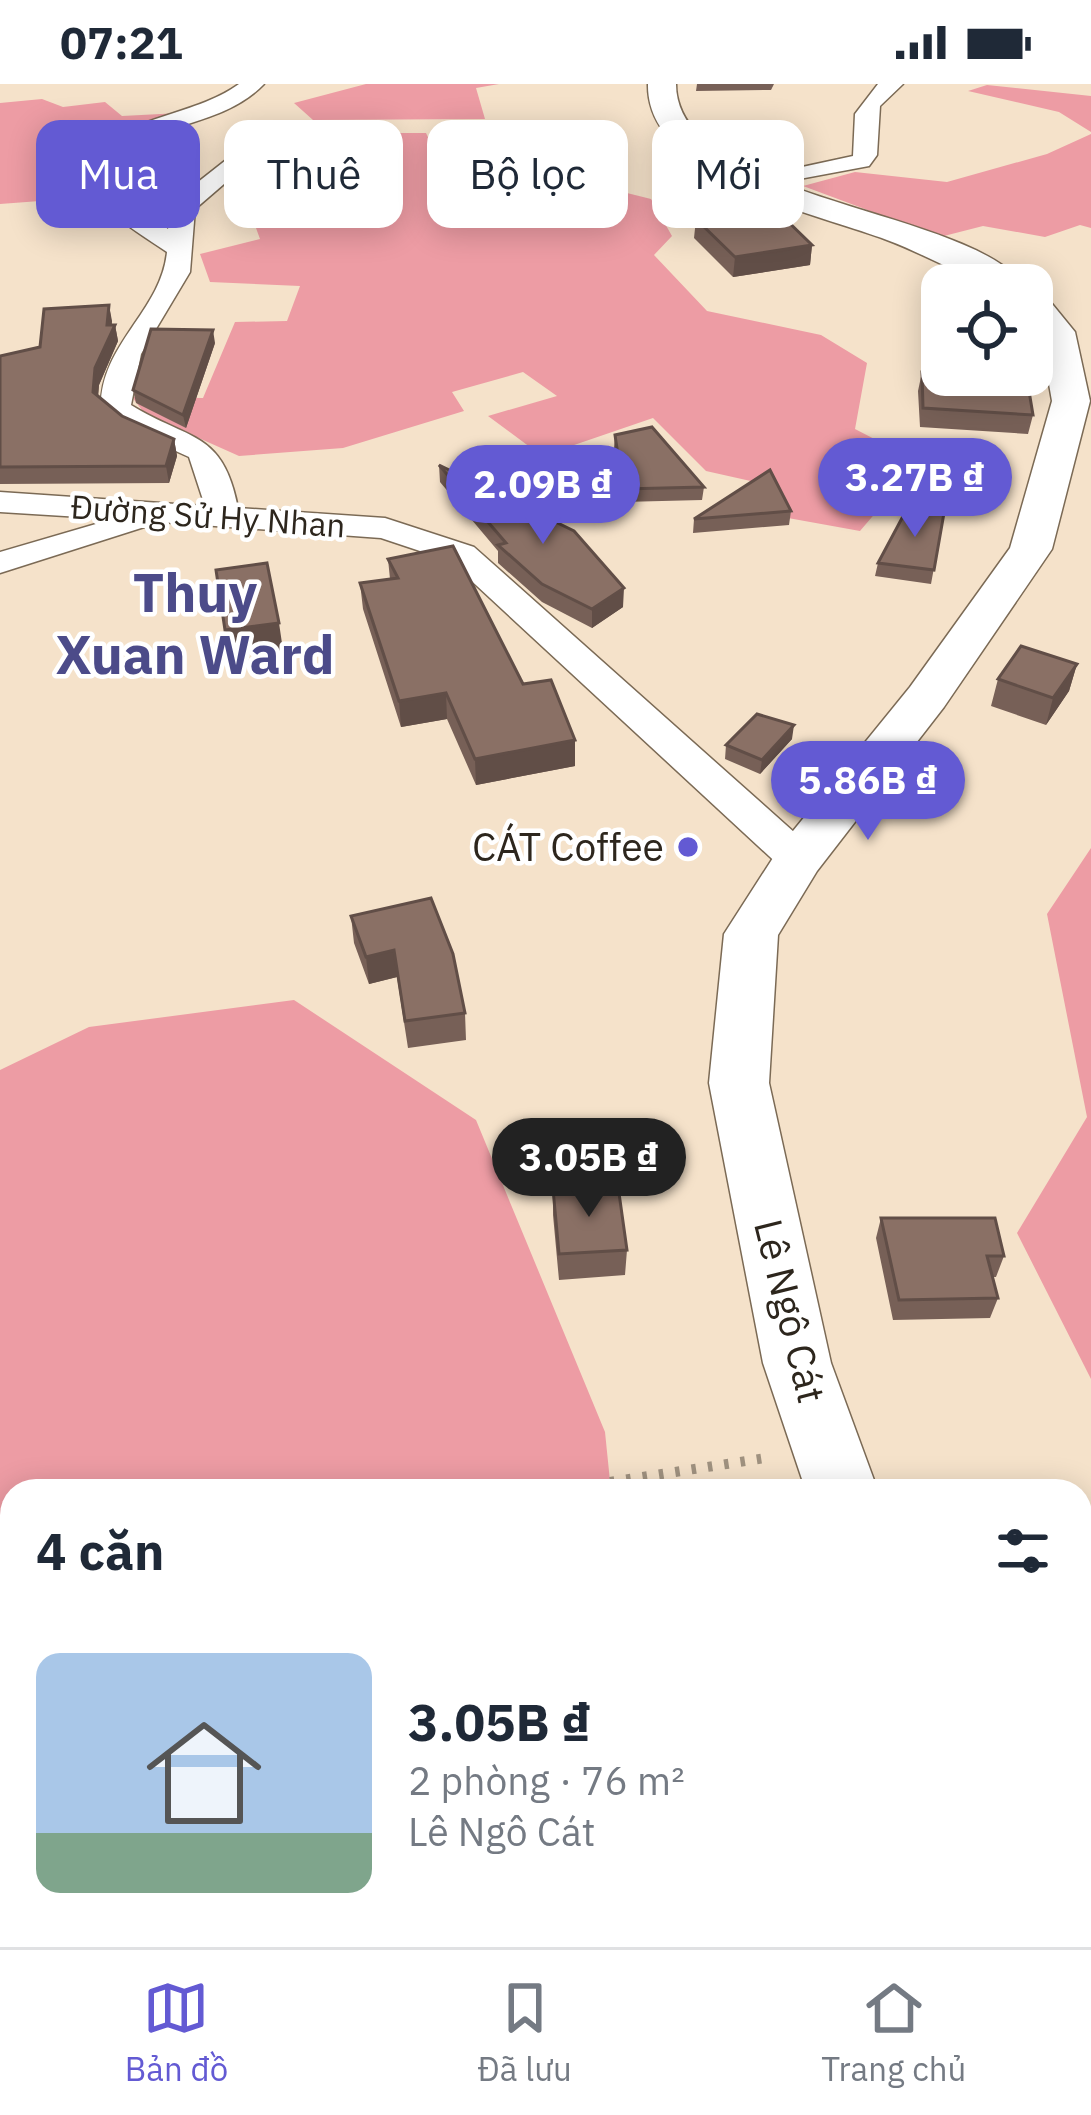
<!DOCTYPE html>
<html lang="vi">
<head>
<meta charset="utf-8">
<style>
  :root { --surface:#fff; --page:#f2f2f3; --text:#1f2937; --muted:#747a83; --line:#e0e1e3; --accent:#635ad3 }
  body { margin:0; font-family:"IBM Plex Sans",sans-serif; background:var(--page); color:var(--text); height:100vh; display:flex; flex-direction:column; font-size:45px; white-space:nowrap }
  * { box-sizing:border-box; margin:0 }
  p { font-size:39px; color:var(--muted) }
  .icon { flex:none; width:66px; height:66px; fill:none; stroke:currentColor; stroke-width:2; stroke-linecap:round; stroke-linejoin:round }
  .map { position:relative; flex:1; overflow:hidden }
  .details { position:absolute; left:0px; top:1395px; width:1092px; height:468px; display:flex; flex-direction:column; background:var(--surface); border-radius:36px 36px 0 0; box-shadow:0 6px 30px #0003 }
  .details>* { flex:none }
  .banner { position:absolute; left:36px; top:36px; width:1020px; height:108px; display:flex; gap:24px }
  .buttons { position:absolute; left:921px; top:180px; display:grid; gap:24px }
  .buttons a { display:grid; place-items:center; width:132px; height:132px; border-radius:24px; background:var(--surface); box-shadow:0 6px 30px #0003; font-size:60px }
  .price { position:absolute; translate:-50% -102px; padding:0 27px; border-radius:42px; background:var(--accent); color:#fff; font-size:39px; line-height:78px; filter:drop-shadow(0 3px 6px #0008) }
  .price::after { content:''; position:absolute; left:50%; top:72px; width:36px; height:27px; margin-left:-18px; background:inherit; clip-path:polygon(0 0,100% 0,50% 100%) }
  .price.selected { background:#222; color:#fff }
  ul { padding:0; list-style:none }
  li { display:flex; align-items:center; gap:36px; height:300px; padding:0 36px }
  li+li { border-top:3px solid var(--line) }
  li span { display:grid; place-items:center; flex:none; width:336px; height:240px; border-radius:24px; color:#555 }
  li>.icon { margin-inline-start:auto }
  span .icon { width:144px; height:144px; fill:#fffc; stroke-width:1 }
  li b { font-size:51px }
  h2 { display:flex; justify-content:space-between; align-items:center; height:144px; padding:0 36px; font-size:51px }
  .pill { padding:0 42px; border-radius:24px; background:var(--surface); box-shadow:0 6px 30px #0003; font-size:42px; line-height:108px }
  .pill.selected { background:var(--accent); color:#fff }
  .status { display:flex; justify-content:space-between; align-items:center; height:84px; padding:0 60px; background:var(--surface); direction:ltr }
  .status svg { height:33px; fill:currentColor }
  .tab-bar { display:flex; justify-content:space-around; align-items:center; height:168px; border-top:3px solid var(--line); background:var(--surface); font-size:33px; color:var(--muted) }
  .tab-bar a { display:grid; justify-items:center; gap:6px }
  .tab-bar .selected { color:var(--accent) }
  .map>svg:first-child { display:block }
  .green { fill:#ed9ca4 }
  .lines { fill:none; stroke-linecap:round; stroke-linejoin:round }
  .minor-casing { stroke:#7b6a55; stroke-width:3 }
  .tertiary-casing { stroke:#7b6a55; stroke-width:3 }
  .path-far1 { stroke:#a09280; stroke-width:4.5; stroke-dasharray:1.5 4.5; stroke-linecap:butt }
  .path { stroke:#a09280; stroke-width:10; stroke-dasharray:4.5 12; stroke-linecap:butt }
  .minor { fill:#fff; fill-rule:evenodd }
  .tertiary { fill:#fff; fill-rule:evenodd }
  .wall { fill:#776057 }
  .shaded-wall { fill:#614e47 }
  .building { fill:#8a7065; stroke:#614e47; stroke-width:3 }
  .poi-dot { fill:#635ad3; stroke:#fff; stroke-width:4.5 }
  .labels { text-anchor:middle; stroke-width:9; stroke-linejoin:round; paint-order:stroke }
  .far-street-label { font-size:33px; fill:#2d261d; stroke:#fff }
  .poi-label { font-size:39px; fill:#2d261d; stroke:#fff; text-anchor:end }
  .street-label { font-size:39px; fill:#2d261d; stroke:#fff }
  .far-town-label { font-size:54px; font-weight:bold; fill:#4c4b89; stroke:#fff }
</style>
</head>
<body>
<div class="status"><b>07:21</b><svg viewBox="0 0 49 12"><path d="M0 12V9h3v3zM5 12V6h3v6zM10 12V3h3v9zM15 12V0h3v12zM26 1h20v11H26zM47 4h2v5h-2z"/></svg></div>
<div class="map">
<svg width="1091" height="1863" viewBox="0 0 1091 1863">
  <rect width="100%" height="100%" fill="#f5e2ca"/>
  <path class="green" d="M366,0h133l-23,4 9,31 -172,1 -19,-17z
    M987,1l104,11v36l-32,-20 -91,-21z
    M42,15l21,8 42,-5 17,14 58,-3 -67,24 -39,25 19,35 -93,7v-101z
    M342,49h84l30,65 38,29 43,-8 -8,-20 90,-8 32,8 21,37 -18,19 53,56 114,24 46,28 -12,66 64,33 -59,69 -72,-13 -20,-33 -62,-14 -53,-53 -111,38 -54,-40 69,-20 -34,-24 -71,20 12,19 -121,37 -104,8 -94,-42 -13,-17 71,1 32,-76 52,-1 13,-35 -90,-4 -10,-28 60,-15 -13,-36 50,-53z
    M1091,50v94l-11,-3 -35,12 -62,-11 -43,11 -137,-51 52,-14 92,10 100,-28z
    M1091,764v531l-74,-146 70,-116 -40,-203z
    M294,916l182,120 129,312 6,59h-599v444h641l1,12h-654v-877l89,-43z"/>
  <g class="lines">
    <g class="minor-casing">
      <path id="minor" d="M239,0h25c-42,44 -113,38 -156,79l15,33 45,33 6,-28 52,-41 20,5 -51,44 -5,63 -49,82 -10,51c58,36 92,25 107,103l147,10 89,29 339,302 6,10 -6,10h-30l-333,-308 -69,-23 -221,-16 -160,51v-21l113,-33 -113,-7v-20l205,14 -16,-49 -62,-28 -26,-20c-2,-64 60,-97 66,-157 -33,-23 -78,-45 -83,-90 38,-47 108,-44 155,-78z
        M878,0h25l-23,22 -3,49 -8,11 -118,22v-10l102,-22 2,-42z"/>
    </g>
    <g class="tertiary-casing">
      <path id="tertiary" d="M648,0h28c0,117 290,123 348,201 -55,0 -86,-26 -137,-45 -69,-26 -241,-61 -239,-156z
        M1032,207l12,3 31,38 15,69 -38,148 -108,158 -127,164 -39,64 -9,148 62,280 47,128h-72l-43,-128 -54,-280 15,-149 56,-87 130,-160 100,-139 42,-147 -12,-68 -8,-9z
        M1080,1820l11,15v28h-78l-5,-12h72z"/>
    </g>
    <path class="path-far1" d="M245,57l59,-17"/>
    <path class="path" d="M610,1398l162,-25"/>
    <use href="#minor" class="minor"/>
    <use href="#tertiary" class="tertiary"/>
  </g>
  <path class="wall" d="M697,0h77l-3,6 -75,1z
    M696,135l116,26 -2,20 -77,12 -39,-39z
    M109,221l3,20h3l3,16 -19,44 -1,11 24,20 52,23 3,17 -8,27 -169,1v-128l40,-9z
    M215,259l-29,85 -50,-25 -3,-13z
    M922,288l111,43 -5,19 -108,-7 -2,-36z
    M615,351l89,52 -2,13 -80,2 -8,-54z
    M439,381l184,142 -31,21 -50,-26 -44,-39v-12l-58,-69z
    M791,427l-2,14 -96,8 1,-14z
    M944,429l-13,71 -56,-8 3,-13z
    M388,475l135,125 52,56v26l-99,19 -29,-66 -46,8 -38,-118 -3,-26 30,-4z
    M1077,580l-8,27 -23,34 -55,-19 7,-27z
    M792,655l-32,35 -35,-15 1,-14z
    M351,832l114,97 1,27 -58,8 -11,-71 -28,7 -15,-41z
    M553,1105l74,61 -2,25 -66,5 -6,-65z
    M881,1134l123,38 -8,21h-4l6,21 -8,20 -97,2 -17,-82z"/>
  <path class="shaded-wall" d="M812,161l-2,20 -77,12 2,-20z
    M109,221l3,16 -1,11 4,-7 3,16 -19,44 -2,24 -4,-17 2,-24z
    M213,246l2,13 -29,85 -3,-13z
    M174,355l3,17 -8,27 -3,-17z
    M624,504l-1,19 -31,21v-19z
    M279,539l4,27 -53,7 -5,-27z
    M1077,580l-8,27 -23,34 7,-27z
    M446,609l1,26 -46,8 -2,-26z
    M794,641l-2,14 -32,35 2,-14z
    M575,656v26l-99,19 -1,-26z
    M394,866l3,27 -28,7 -3,-27z"/>
  <path class="building" d="M774,124l38,37 -77,12 -39,-38z
    M109,221l-2,20h8l-20,43 -2,24 29,24 52,23 -8,27 -166,1v-111l40,-9 4,-38z
    M151,245l62,1 -30,85 -50,-25z
    M922,288l20,1v2l85,4 6,36 -110,-7z
    M652,343l52,60 -81,2 -8,-54z
    M439,381l135,66 50,57 -32,21 -50,-25 -44,-39 8,-2z
    M770,386l21,41 -97,8z
    M909,421l35,8 -10,57 -56,-7z
    M453,462l70,138 28,-4 24,60 -100,19 -29,-66 -47,8 -39,-118 38,-5 -10,-19z
    M267,479l12,60 -54,7 -9,-60z
    M1021,562l56,18 -24,34 -55,-19z
    M757,630l37,11 -32,35 -36,-15z
    M431,814l22,56 12,59 -60,8 -11,-71 -28,7 -15,-41z
    M618,1102l9,64 -68,4 -6,-65z
    M881,1134h114l9,38h-17l11,42 -99,2z"/>
  <circle class="poi-dot" cx="688" cy="763" r="12"/>
  <g class="labels">
    <g class="far-street-label">
      <text transform="translate(208 432) rotate(4)" y="12">Đường Sử Hy Nhan</text>
    </g>
    <g class="poi-label">
      <text x="664" y="777">CÁT Coffee</text>
    </g>
    <g class="street-label">
      <text transform="translate(790 1227) rotate(76)" y="14">Lê Ngô Cát</text>
    </g>
    <g class="far-town-label">
      <text x="195" y="528">Thuy<tspan x="195" dy="62">Xuan Ward</tspan></text>
    </g>
  </g>
</svg>
<div class="buttons">
<a><svg class="icon" aria-label="locate" viewBox="0 0 24 24"><circle cx="12" cy="12" r="6"/><path d="M12 2v4M12 18v4M2 12h4M18 12h4"/></svg></a>
</div>
<b class="price" style="left:915px;top:456px">3.27B ₫</b>
<b class="price" style="left:543px;top:463px">2.09B ₫</b>
<b class="price" style="left:868px;top:759px">5.86B ₫</b>
<b class="price selected" style="left:589px;top:1136px">3.05B ₫</b>
<div class="banner">
<a class="pill selected">Mua</a>
<a class="pill">Thuê</a>
<a class="pill">Bộ lọc</a>
<a class="pill">Mới</a>
</div>
<section class="details">
<h2>4 căn<svg class="icon" aria-label="filters" viewBox="0 0 24 24"><path d="M4 7h16M4 17h16"/><circle cx="9" cy="7" r="2"/><circle cx="15" cy="17" r="2"/></svg></h2>
<ul>
<li><span style="background:linear-gradient(#a9c7e8 75%,#7fa58c 0)"><svg class="icon" aria-label="home" viewBox="0 0 24 24"><path d="M3 11l9-7 9 7M6 9v11h12V9"/></svg></span><div><b>3.05B ₫</b><p>2 phòng · 76 m²</p><p>Lê Ngô Cát</p></div></li>
</ul>
</section>
</div>
<nav class="tab-bar">
<a class="selected"><svg class="icon" aria-label="map" viewBox="0 0 24 24"><path d="M3 6l6-2 6 2 6-2v14l-6 2-6-2-6 2zM9 4v14M15 6v14"/></svg>Bản đồ</a>
<a><svg class="icon" aria-label="saved" viewBox="0 0 24 24"><path d="M7 4h10v16l-5-4-5 4z"/></svg>Đã lưu</a>
<a><svg class="icon" aria-label="home" viewBox="0 0 24 24"><path d="M3 11l9-7 9 7M6 9v11h12V9"/></svg>Trang chủ</a>
</nav>
</body>
</html>
